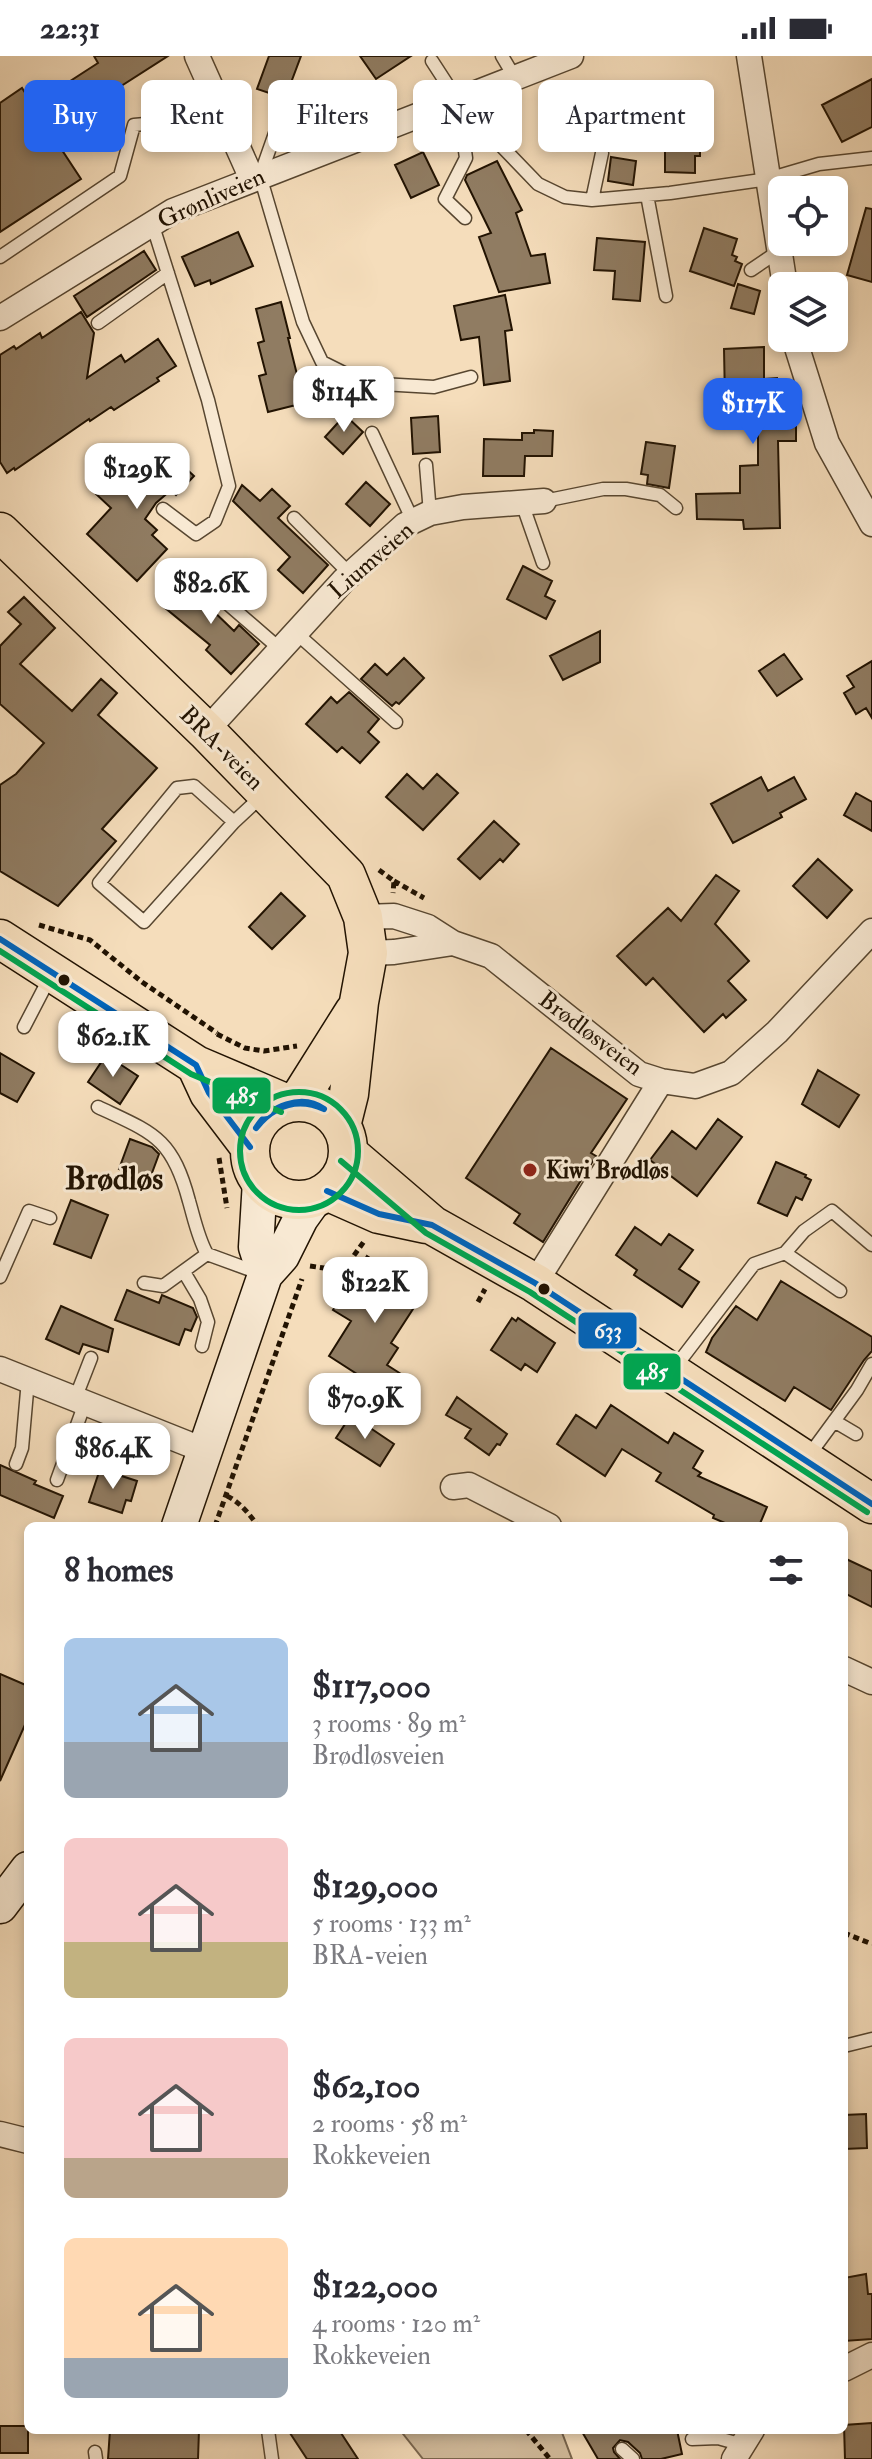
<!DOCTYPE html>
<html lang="en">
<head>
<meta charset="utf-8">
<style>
  :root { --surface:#fff; --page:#f2f2f3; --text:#2b2b33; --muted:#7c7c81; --accent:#2563eb }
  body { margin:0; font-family:"IM FELL Double Pica",serif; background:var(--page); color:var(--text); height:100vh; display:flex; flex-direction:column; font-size:30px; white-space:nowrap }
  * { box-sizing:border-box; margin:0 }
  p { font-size:26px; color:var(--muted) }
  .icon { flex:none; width:44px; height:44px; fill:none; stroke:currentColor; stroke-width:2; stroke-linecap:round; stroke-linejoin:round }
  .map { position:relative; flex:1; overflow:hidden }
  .sheet { position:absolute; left:24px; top:1466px; width:824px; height:912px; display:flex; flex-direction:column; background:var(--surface); border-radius:12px; box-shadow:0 4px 12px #0003 }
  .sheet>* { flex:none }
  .hud { position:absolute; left:24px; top:24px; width:824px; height:72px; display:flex; gap:16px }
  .tools { position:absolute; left:768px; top:120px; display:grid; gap:16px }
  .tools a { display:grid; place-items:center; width:80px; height:80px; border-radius:12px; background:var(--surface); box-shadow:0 4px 12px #0003; font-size:40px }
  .price { position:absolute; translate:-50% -68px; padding:0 18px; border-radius:16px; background:#fff; color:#222; font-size:26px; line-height:52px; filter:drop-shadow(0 2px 4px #0008) }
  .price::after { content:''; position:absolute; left:50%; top:48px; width:24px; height:18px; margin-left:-12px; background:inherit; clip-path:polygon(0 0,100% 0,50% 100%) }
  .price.selected { background:var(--accent); color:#fff }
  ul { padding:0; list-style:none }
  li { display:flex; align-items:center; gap:24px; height:200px; padding:0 40px }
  li span { display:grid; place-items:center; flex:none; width:224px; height:160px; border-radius:12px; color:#555 }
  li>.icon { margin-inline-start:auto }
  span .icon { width:96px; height:96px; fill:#fffc; stroke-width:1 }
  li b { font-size:34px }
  h2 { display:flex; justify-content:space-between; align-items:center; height:96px; padding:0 40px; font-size:34px }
  .chip { padding:0 28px; border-radius:12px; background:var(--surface); box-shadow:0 4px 12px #0003; font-size:28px; line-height:72px }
  .chip.selected { background:var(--accent); color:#fff }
  .status { display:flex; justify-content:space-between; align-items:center; height:56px; padding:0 40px; background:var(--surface); direction:ltr }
  .status svg { height:22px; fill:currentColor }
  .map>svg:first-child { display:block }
  .green { fill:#d1bb9c; stroke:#7a674f; stroke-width:2 }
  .building { fill:#907c62; stroke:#221302; stroke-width:2 }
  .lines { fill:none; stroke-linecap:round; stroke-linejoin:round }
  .service-casing { stroke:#574630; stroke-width:15 }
  .minor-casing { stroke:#574630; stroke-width:27 }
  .secondary-casing { stroke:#221302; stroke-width:37 }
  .primary-casing { stroke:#221302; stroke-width:41 }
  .path { stroke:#221302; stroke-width:5; stroke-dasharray:6 4; stroke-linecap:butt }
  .service { stroke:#f8e9d3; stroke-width:12 }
  .minor { stroke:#f8e9d3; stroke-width:24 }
  .secondary { stroke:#f8e9d3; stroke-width:34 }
  .primary { stroke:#f5ddbb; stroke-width:38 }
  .bus-1-casing { stroke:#f8e9d3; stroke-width:12 }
  .bus-2-casing { stroke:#f8e9d3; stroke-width:12 }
  .bus-1 { stroke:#0065bd; stroke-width:6 }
  .bus-2 { stroke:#00a651; stroke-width:6 }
  .bus-dot { fill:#221302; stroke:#f8e9d3; stroke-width:3 }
  .poi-dot { fill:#8f2418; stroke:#f8e9d3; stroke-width:3 }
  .labels { text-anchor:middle; stroke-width:6; stroke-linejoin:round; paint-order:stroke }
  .street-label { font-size:24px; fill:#221302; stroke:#f8e9d3 }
  .poi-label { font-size:24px; font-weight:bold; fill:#221302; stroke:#f8e9d3; text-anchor:start }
  .district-label { font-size:32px; font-weight:bold; fill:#221302; stroke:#f8e9d3 }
  .line-badge { stroke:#f8e9d3; stroke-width:3 }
  .badge-label { font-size:22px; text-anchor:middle; font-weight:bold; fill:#fff }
</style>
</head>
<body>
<div class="status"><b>22:31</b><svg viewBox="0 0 49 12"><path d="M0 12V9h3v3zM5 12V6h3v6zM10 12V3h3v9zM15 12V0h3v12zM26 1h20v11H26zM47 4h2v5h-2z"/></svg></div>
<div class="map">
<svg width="872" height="2403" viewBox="0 0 872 2403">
  <rect width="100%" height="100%" fill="#f5ddbb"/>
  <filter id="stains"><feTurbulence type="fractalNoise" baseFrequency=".0025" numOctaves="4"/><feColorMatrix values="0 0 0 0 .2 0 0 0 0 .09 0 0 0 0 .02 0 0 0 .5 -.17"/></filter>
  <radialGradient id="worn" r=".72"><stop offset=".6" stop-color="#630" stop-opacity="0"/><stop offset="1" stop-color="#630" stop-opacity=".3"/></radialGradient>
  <path class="green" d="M400,2374h161l11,29h-149z"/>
  <path class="building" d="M94,0h74l-78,50 8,12 -40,26 23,35 -81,53v-129l22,-15 11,17 65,-42z
    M269,0h32l-15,40 -5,1 -24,-8z
    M360,0h51l-35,23z
    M872,23v48l-30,15 -20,-37z
    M594,38l29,2 -4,50 -30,-2 1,-4 -14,-1 2,-24 14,1z
    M668,50h27v14h5v36h-5v17l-30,-1v-52h3z
    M423,96l16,33 -28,13 -16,-33z
    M611,101l25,4 -3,24 -25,-4z
    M497,105l25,49 -6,3 15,43 14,-2 5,29 -51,9 -20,-55 12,-4 -26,-53 2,-5z
    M866,152l6,1v73l-25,-7z
    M704,172l33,11 -5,16 5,2 -2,4 7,3 -8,22 -44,-15z
    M238,176l15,34 -42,18 -1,-4 -15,6 -13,-29z
    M597,182l48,4 -5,59 -27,-2 2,-28 -21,-1z
    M144,195l12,19 -69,47 -13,-21z
    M738,228l22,7 -6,23 -23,-6z
    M505,239l7,35 -7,1 5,50 -26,4 -5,-48 -18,3 -7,-34z
    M281,246l9,36h-2l16,65 -36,9 -9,-36 7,-2 -8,-31 6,-2 -8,-32z
    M81,256l13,21 -7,45 34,-23 4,7 33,-23 18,27 -19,12 2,3 -45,29 -3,-3 -21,14 -1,-2 -74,51 -1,-2 -7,5 -7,-11v-107l14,-9 2,3 24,-16 2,5z
    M764,291v32l13,-1 2,35h17v28h-18l2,87 -36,1 -1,-9 -46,-1 -1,-25 44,-1v-27l18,-1v-66l-33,1 -1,-51z
    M331,321l3,1 8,20 -32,12 -8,-22z
    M345,359l18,17 -20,22 -18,-17z
    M438,360l2,36 -27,2 -2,-36z
    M534,374l19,1 -1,25h-27l-1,20h-41l1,-37 38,1v-7h12z
    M646,386l29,4 -6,42 -22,-4 1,-9 -7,-1z
    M166,394l28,26 -18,19 -5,-5 -15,13 -11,16 12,11 -5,5 15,14 -30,32 -50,-47 24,-26 -15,-14 37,-41 16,15z
    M366,426l24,22 -20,22 -24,-22z
    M242,429l18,16 12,-12 18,17 -12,12 50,47 -25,28 -25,-23 12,-13 -57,-56z
    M523,510l29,15 -7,15 10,5 -9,18 -39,-20z
    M195,520l16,13 -8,11 3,4 28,27 5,-6 20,19 -28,30 -25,-24 4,-5 -46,-38 18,-23 4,3z
    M24,541l31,31 -35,36 52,47 29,-32 16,14 -19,22 59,53 -55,61 14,12 -58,65 -58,-35v-86l16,-11 28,-31 -44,-39v-58l21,-22 -13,-12z
    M600,575v31l-37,18 -13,-24z
    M784,598l18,25 -25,17 -18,-25z
    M404,602l20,20 -25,26 -3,-2 -4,4 -31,-27 14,-15 12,11z
    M872,605v57l-6,-10 -10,6 -12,-21 10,-6 -7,-11z
    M349,636l30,27 -11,13 11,10 -19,21 -18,-16 -5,5 -31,-28 25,-27 6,6z
    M407,718l16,15 14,-15 21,19 -35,37 -37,-33z
    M761,721l7,14 26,-14 12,22 -26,14 2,4 -49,26 -22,-39z
    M856,737l16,9v29l-28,-16z
    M494,765l25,23 -16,18 -3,-3 -20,20 -22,-20z
    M818,803l34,31 -25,28 -34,-32z
    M716,819l23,16 -24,33 34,37 -21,20 18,19 -20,18 -3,-4 -19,18 -51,-54 -7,7 -29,-29 51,-48 13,13z
    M281,837l24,23 -33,33 -23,-22z
    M551,992l76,51 -36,54 5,3 -53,86 -29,-19 6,-9 -54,-36z
    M0,997l34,20 -17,29 -17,-9z
    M106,999l32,21 -18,28 -32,-22z
    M818,1014l41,25 -20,32 -37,-23z
    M718,1063l24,18 -45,59 -47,-36 22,-29 24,18z
    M130,1083l22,8 7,7 -10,27 -30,-12z
    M776,1106l30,13 -1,2 6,3 -9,20 -6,-3 -9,19 -29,-13z
    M71,1144l37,15 -17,43 -37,-14z
    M635,1171l26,18 8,-11 24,16 -14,19 20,13 -17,25 -48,-32 3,-5 -21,-15z
    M367,1200l57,36 -33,51 7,5 -11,17 25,16 -13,20 -70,-45 22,-35 -18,-11z
    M781,1225l91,56v14l-8,9 -33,50 -37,-23 -9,14 -79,-49 6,-14 24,-32 21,14z
    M127,1234l32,13 3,-8 31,13 4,9 -6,14 -6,-2 -6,16 -64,-25z
    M61,1250l52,23 -5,23 -25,-8 -4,10 -33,-15z
    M512,1262l4,3 2,-3 37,25 -18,29 -12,-8 -4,6 -30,-20z
    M457,1341l50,37 -7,11 -3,-1 -8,11 -24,-17 6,-9 -25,-14z
    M611,1349l57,38 6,-10 29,18 -10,17 8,5 -3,3 69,31 -8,19h-27l-19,-8 1,-3 -58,-34 5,-8 -39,-24 -17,27 -48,-32 19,-29 20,13z
    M351,1359l43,29 -14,22 -44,-28z
    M0,1409l36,16 -2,3 29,12 -9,22 -54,-23z
    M100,1413l37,12 -6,20 -5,-1 -4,13 -33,-11z
    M844,1502l28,13v36l-28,-14z
    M0,1618l28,12v32l-28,63z
    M866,2058l1,34 -23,1v-34z
    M866,2218l2,20h4v45l-28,2v-63z
    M872,2367v36h-27l-1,-34z
    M0,2370h28v27h-28z
    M110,2374h89l-1,29h-90z
    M288,2374h51l19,29h-51z
    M581,2374h96l5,24 -21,5h-19l-2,-6 -12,-11 -8,-2 -7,8 1,4 6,7h-22z"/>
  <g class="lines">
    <g class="service-casing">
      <path id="service" d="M502,0l13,22
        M432,5l26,40 80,83 27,13 27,3 78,-7 98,-14 51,-15 53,-6
        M458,45l8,57 -21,41 20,19
        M285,49l-25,71 43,146 19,40 42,21 70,4 37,-10
        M647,139l19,101
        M592,144l10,-47
        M152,167l56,177 21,86 -14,35 -19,13 -33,-25
        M0,201l120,-81 14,-51 45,-4 53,10
        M751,214l28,-19
        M98,267l70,-50
        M372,377l41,88
        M426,409l4,48
        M544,445l59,-12h23l34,6 16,13
        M522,447l21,60
        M294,462l56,56
        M221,542l59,51
        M295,576l101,90
        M234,766l-40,-36 -17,2 -78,95 45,39 90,-100 29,-27
        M24,971l27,-52
        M98,1051c55,26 74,30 91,94 5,17 9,37 18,53l52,19
        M785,1197l19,-22 28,-20 40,34
        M184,1216l16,27 8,23 -6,24
        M0,1221l29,-66 21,7
        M144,1227l19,3 44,-32
        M673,1314l81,-106 31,-11 55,38
        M75,1343l16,-41
        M834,1365l22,13
        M807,1402l50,-68 15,-26
        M16,1408l6,-16 6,-68
        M57,1424l28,-77
        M844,1990l28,-7
        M268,2374l4,29
        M692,2383l26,-1 25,7
        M622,2393l11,10
        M95,2396l1,7"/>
    </g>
    <g class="minor-casing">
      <path id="minor" d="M197,0l55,123
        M749,0l36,230
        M0,262l173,-107 398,-155
        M794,282l33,105 45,81
        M206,675l137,-150 62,-56 25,-12 33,-6 81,-6
        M363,861l31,-1 34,11 25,16 38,13 148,118 22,7 34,5 36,-13 46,-41 95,-101
        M368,897l26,-1 59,-9
        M535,1227l126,-202
        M0,1313l206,82
        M453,1431l16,-2 80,41
        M844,1613l28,13
        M0,2078l28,7
        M844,2313l28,-14
        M734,2403l18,-29"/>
    </g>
    <g class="secondary-casing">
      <path id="secondary" d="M260,1125l-4,66 9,28
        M179,1470l86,-251 17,-19 19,-38 15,-21
        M0,1850l28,-37"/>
    </g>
    <g class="primary-casing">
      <path id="primary" d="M0,476l206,199 140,144 17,42 5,36 -9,49 -10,92 -8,32
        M0,883l196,126 89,38
        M196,1009l13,28 41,54
        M298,1045l56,-89
        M250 1095a49 49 0 1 1 98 0a49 49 0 1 1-98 0Z
        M348,1097l84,72 103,58 337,221
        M327,1135l52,23 47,10"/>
    </g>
    <path class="path" d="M379,814l15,11 -1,12
      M394,825l30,17
      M39,869l51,15 52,42 75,51
      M217,978l28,14 19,3 33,-5
      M219,1102l8,50
      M310,1210l27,4 13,-9 15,-21
      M478,1246l7,-13
      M227,1440c13,6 23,19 31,30
      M215,1470l87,-247
      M844,1877l28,11
      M526,2374l24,29"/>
    <use href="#service" class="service"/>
    <use href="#minor" class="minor"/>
    <use href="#secondary" class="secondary"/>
    <use href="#primary" class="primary"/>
    <g class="bus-1-casing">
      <path id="bus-1" d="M0,883l196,126 13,28 41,54
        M256,1072c13,-22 46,-35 68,-19
        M256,1072c18,-22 41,-31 68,-19
        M327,1135l52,23 53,11 103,58 337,221"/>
    </g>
    <g class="bus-2-casing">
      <path id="bus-2" d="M0,895l191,123 90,38
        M240 1095a59 59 0 1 1 118 0a59 59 0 1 1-118 0Z
        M341,1105l85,72 104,59 337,220"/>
    </g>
    <use href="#bus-1" class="bus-1"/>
    <use href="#bus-2" class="bus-2"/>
  </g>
  <g class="bus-dot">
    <circle cx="64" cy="924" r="7"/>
    <circle cx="544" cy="1233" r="7"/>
  </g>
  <circle class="poi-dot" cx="530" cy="1114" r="8"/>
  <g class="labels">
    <g class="street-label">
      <text transform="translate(211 142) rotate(-24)" y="8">Grønliveien</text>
      <text transform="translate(371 504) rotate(-41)" y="8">Liumveien</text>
      <text transform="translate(222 692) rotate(45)" y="8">BRA-veien</text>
      <text transform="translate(591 977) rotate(37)" y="8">Brødløsveien</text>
    </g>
    <g class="poi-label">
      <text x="546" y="1122">Kiwi Brødløs</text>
    </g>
    <g class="district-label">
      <text x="114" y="1133">Brødløs</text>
    </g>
  </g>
  <g class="line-badge">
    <rect x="211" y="1020" width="61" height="39" rx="8" fill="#00a651"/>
    <rect x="577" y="1255" width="61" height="39" rx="8" fill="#0065bd"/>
    <rect x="622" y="1296" width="60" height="39" rx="8" fill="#00a651"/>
  </g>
  <g class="badge-label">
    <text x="242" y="1047">485</text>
    <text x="608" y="1282">633</text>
    <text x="652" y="1323">485</text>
  </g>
  <rect width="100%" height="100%" filter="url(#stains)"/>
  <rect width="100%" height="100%" fill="url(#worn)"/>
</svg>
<div class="tools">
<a><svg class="icon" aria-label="locate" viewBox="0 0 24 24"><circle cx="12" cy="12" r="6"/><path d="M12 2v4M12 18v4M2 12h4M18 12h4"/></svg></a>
<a><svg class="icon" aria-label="layers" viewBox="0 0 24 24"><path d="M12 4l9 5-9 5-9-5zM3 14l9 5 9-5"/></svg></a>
</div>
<b class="price" style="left:344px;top:378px">$114K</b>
<b class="price selected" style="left:753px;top:390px">$117K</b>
<b class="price" style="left:137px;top:455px">$129K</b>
<b class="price" style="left:211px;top:570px">$82.6K</b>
<b class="price" style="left:113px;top:1023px">$62.1K</b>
<b class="price" style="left:375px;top:1269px">$122K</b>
<b class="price" style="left:365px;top:1385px">$70.9K</b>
<b class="price" style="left:113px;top:1435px">$86.4K</b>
<div class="hud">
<a class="chip selected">Buy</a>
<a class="chip">Rent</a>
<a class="chip">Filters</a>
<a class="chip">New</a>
<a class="chip">Apartment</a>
</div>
<section class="sheet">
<h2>8 homes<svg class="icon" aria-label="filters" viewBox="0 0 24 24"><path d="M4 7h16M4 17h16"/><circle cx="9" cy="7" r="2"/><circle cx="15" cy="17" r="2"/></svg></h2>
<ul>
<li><span style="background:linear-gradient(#a9c7e8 65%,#9aa5b1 0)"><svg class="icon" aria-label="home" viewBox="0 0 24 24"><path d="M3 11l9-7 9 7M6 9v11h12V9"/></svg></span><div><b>$117,000</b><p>3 rooms · 89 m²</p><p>Brødløsveien</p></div></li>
<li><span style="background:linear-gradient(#f6c9c9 65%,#c2b280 0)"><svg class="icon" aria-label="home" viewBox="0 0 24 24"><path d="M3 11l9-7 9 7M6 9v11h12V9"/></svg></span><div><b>$129,000</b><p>5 rooms · 133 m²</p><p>BRA-veien</p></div></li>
<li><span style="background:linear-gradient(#f6c9c9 75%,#b9a48a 0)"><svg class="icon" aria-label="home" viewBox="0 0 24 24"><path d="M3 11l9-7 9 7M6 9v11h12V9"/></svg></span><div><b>$62,100</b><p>2 rooms · 58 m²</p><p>Rokkeveien</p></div></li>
<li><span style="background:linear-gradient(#ffd9b3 75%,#9aa5b1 0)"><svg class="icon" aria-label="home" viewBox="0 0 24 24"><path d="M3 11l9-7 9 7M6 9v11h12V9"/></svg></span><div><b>$122,000</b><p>4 rooms · 120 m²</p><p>Rokkeveien</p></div></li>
</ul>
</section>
</div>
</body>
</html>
